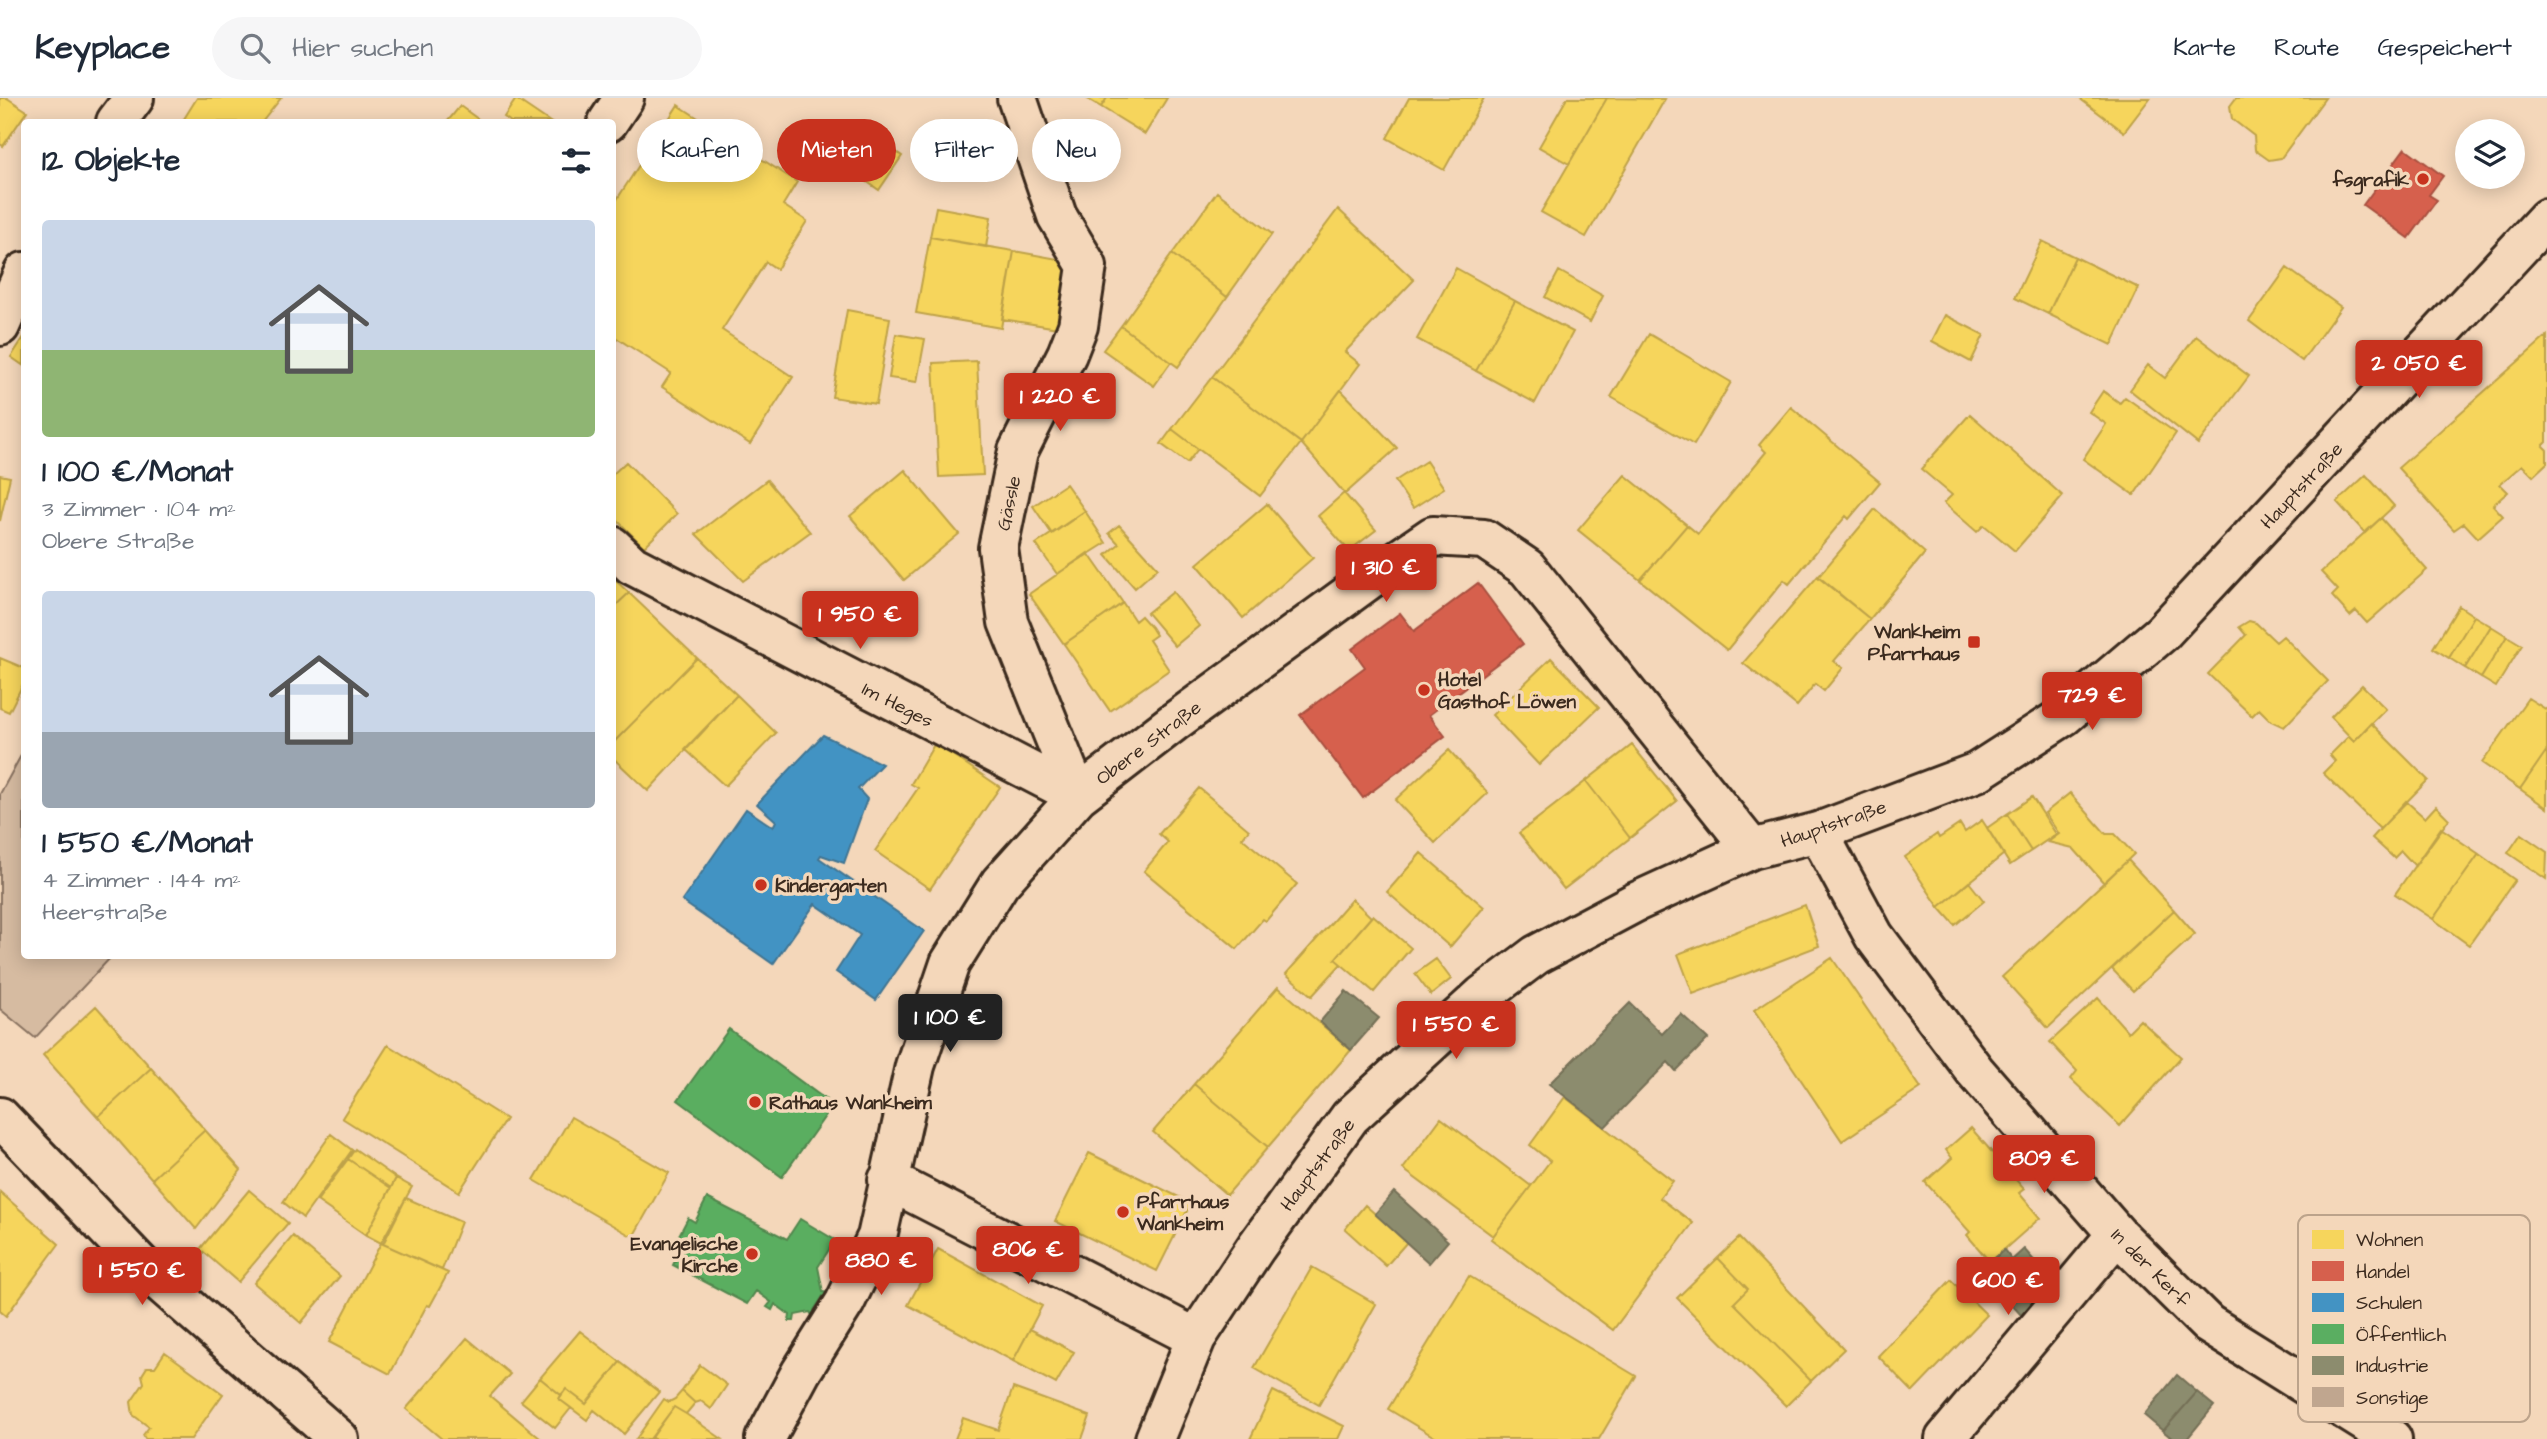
<!DOCTYPE html>
<html lang="de">
<head>
<meta charset="utf-8">
<style>
  :root { --surface:#fff; --page:#f6f6f7; --text:#1f2937; --muted:#747a83; --line:#e0e1e3; --accent:#c8321e }
  body { margin:0; font-family:"Architects Daughter",sans-serif; background:var(--page); color:var(--text); height:100vh; display:flex; flex-direction:column; font-size:26px; white-space:nowrap }
  * { box-sizing:border-box; margin:0 }
  p { font-size:23px; color:var(--muted) }
  .icon { flex:none; width:38px; height:38px; fill:none; stroke:currentColor; stroke-width:2; stroke-linecap:round; stroke-linejoin:round }
  .map { position:relative; flex:1; overflow:hidden }
  .details { position:absolute; left:21px; top:21px; width:595px; height:840px; display:flex; flex-direction:column; background:var(--surface); border-radius:7px; box-shadow:0 4px 18px #0003 }
  .details>* { flex:none }
  .hud { position:absolute; left:637px; top:21px; width:665px; height:63px; display:flex; gap:14px }
  .buttons { position:absolute; left:2455px; top:21px; display:grid; gap:14px }
  .buttons a { display:grid; place-items:center; width:70px; height:70px; border-radius:50%; background:var(--surface); box-shadow:0 4px 18px #0003; font-size:35px }
  .price { position:absolute; translate:-50% -60px; padding:0 16px; border-radius:7px; background:var(--accent); color:#fff; font-size:23px; line-height:46px; filter:drop-shadow(0 2px 4px #0008) }
  .price::after { content:''; position:absolute; left:50%; top:42px; width:21px; height:16px; margin-left:-10px; background:inherit; clip-path:polygon(0 0,100% 0,50% 100%) }
  .price.selected { background:#222; color:#fff }
  ul { padding:0; list-style:none }
  li { display:grid; align-content:center; gap:14px; height:371px; padding:0 21px }
  li span { display:grid; place-items:center; height:217px; border-radius:7px; color:#555 }
  li>.icon { margin-inline-start:auto }
  span .icon { width:126px; height:126px; fill:#fffc; stroke-width:1 }
  li b { font-size:30px }
  h2 { display:flex; justify-content:space-between; align-items:center; height:84px; padding:0 21px; font-size:30px }
  .tag { padding:0 24px; border-radius:32px; background:var(--surface); box-shadow:0 4px 18px #0003; font-size:24px; line-height:63px }
  .tag.selected { background:var(--accent); color:#fff }
  header { display:flex; align-items:center; gap:42px; box-sizing:border-box; height:98px; padding:0 35px; background:var(--surface); border-bottom:2px solid var(--line) }
  header strong { font-size:33px }
  nav { display:flex; gap:38px; margin-inline-start:auto; font-size:24px }
  .search { width:490px; height:63px; background:var(--page); display:flex; align-items:center; gap:18px; box-sizing:border-box; padding:0 24px; border-radius:38px; color:var(--muted); font-size:26px }
  .map>svg:first-child { display:block }
  .green { fill:#d6bba1; stroke:#887260; stroke-width:2 }
  .homes { fill:#f6d55c; stroke:#bea249; stroke-width:2 }
  .shops { fill:#d6604d; stroke:#a8503f; stroke-width:2 }
  .schools { fill:#4393c3; stroke:#417492; stroke-width:2 }
  .public { fill:#5aae61; stroke:#51864d; stroke-width:2 }
  .industry { fill:#8c8c6e; stroke:#746f56; stroke-width:2 }
  .lines { fill:none; stroke-linecap:round; stroke-linejoin:round }
  .minor-casing { stroke:#3b2a1e; stroke-width:44 }
  .minor { stroke:#f4d7ba; stroke-width:38 }
  .poi-dot { fill:#c8321e; stroke:#f4d7ba; stroke-width:2.5 }
  .labels { text-anchor:middle; stroke-width:7; stroke-linejoin:round; paint-order:stroke }
  .poi-label { font-size:19px; font-weight:bold; fill:#3b2a1e; stroke:#f4d7ba; text-anchor:start }
  .street-label { font-size:19px; fill:#3b2a1e; stroke:#f4d7ba }
  .key { fill:#f4d7ba; stroke:#bca38b; stroke-width:2 }
  .key-label { font-size:19px; fill:#3b2a1e }
</style>
</head>
<body>
<header>
<strong>Keyplace</strong>
<div class="search"><svg class="icon" aria-label="search" viewBox="0 0 24 24"><circle cx="10" cy="10" r="6"/><path d="M15 15l6 6"/></svg>Hier suchen</div>
<nav><a>Karte</a><a>Route</a><a>Gespeichert</a></nav>
</header>
<div class="map">
<svg width="2547" height="1341" viewBox="0 0 2547 1341">
  <rect width="100%" height="100%" fill="#f4d7ba"/>
  <filter id="ink" filterUnits="userSpaceOnUse"><feTurbulence type="fractalNoise" baseFrequency=".0143" numOctaves="2"/><feDisplacementMap in="SourceGraphic" scale="14" xChannelSelector="R" yChannelSelector="G"/><feConvolveMatrix kernelMatrix="1 2 1 2 8 2 1 2 1" color-interpolation-filters="sRGB"/></filter>
  <g filter="url(#ink)">
    <path class="green" d="M24,652v206h88l-77,82 -35,-29v-215z"/>
    <path class="homes" d="M0,0h7l20,13 -24,35 -3,-2z
      M197,0h84l-19,24h-80z
      M1086,0h21l-6,9z
      M1107,0h60l-22,36 -44,-27z
      M1409,0h75l-40,72 -57,-32z
      M1567,0h40l-38,66 -30,-17z
      M1607,0l58,1 -79,138 -45,-25z
      M2079,0h71l-26,34z
      M2236,0h89l-44,60 -12,2 -14,-10 -1,-14 -22,-17 -2,-13z
      M516,1l34,23h-39l-7,-5z
      M678,7l119,77 -14,23 24,16 -30,48 -11,-7 -44,68 71,47 -43,67 -88,-57 9,-14 -59,-38v-128z
      M460,8l22,16h-35z
      M860,29l42,29 -23,34 -42,-29z
      M1217,94l55,42 -45,63 -55,-43z
      M936,109l55,10 -5,30 -56,-10z
      M1338,111l76,71 -69,72 15,12 -59,79 -89,-66z
      M930,139l84,14 -13,77 -85,-15z
      M2042,143l33,16 -27,57 -33,-16z
      M1014,153l55,10 -11,67 -56,-9z
      M1172,156l55,43 -49,70 -57,-41z
      M2075,159l64,31 -27,57 -64,-31z
      M1456,170l59,33 -39,70 -59,-32z
      M2287,170l54,39 -39,54 -53,-40z
      M1559,173l44,25 -13,26 -45,-25z
      M1515,203l58,31 -38,71 -59,-32z
      M847,212l43,8 -14,86 -44,-7z
      M1945,217l39,20 -13,27 -39,-21z
      M1121,228l50,36 -17,24 -51,-36z
      M896,236l29,5 -8,43 -28,-4z
      M1649,236l82,48 -37,63 -83,-48z
      M2196,238l53,40 -51,68 -68,-54 18,-25 17,13z
      M2547,238v106l-4,4 4,4v13l-14,13 -11,-11 -22,19 8,8 -15,13 10,11 -25,22 -14,-15 -10,7 -56,-62z
      M24,239v29l-13,-9z
      M977,263l6,114 -44,2 -6,-114z
      M1212,279l89,66 -41,53 -88,-67z
      M1341,292l56,58 -52,46 -44,-51z
      M2103,293l17,12 5,-6 51,36 -42,62 -51,-36 23,-35 -17,-12z
      M1791,309l89,75 -31,37 -3,-3 -57,68 -5,-4 -57,70 -87,-70 47,-55 11,9 68,-82 -7,-7z
      M1970,316l93,82 -48,55 -31,-26 -7,7 -33,-29 8,-8 -31,-26z
      M1172,331l26,20 -11,14 -26,-19z
      M1426,363l18,27 -31,20 -18,-27z
      M626,364l51,52 -33,33 -32,-32v-40z
      M905,372l54,64 -55,46 -54,-64z
      M0,377l10,2 -10,44z
      M1625,377l62,50 -47,55 -62,-50z
      M2366,377l28,31 -29,27 -28,-31z
      M767,382l43,52 -67,49 -47,-47z
      M1066,386l19,27 -33,23 -19,-28z
      M1344,395l32,37 -27,21 -31,-35z
      M1267,406l46,54 -70,60 -46,-54z
      M1875,411l50,44 -55,66 -52,-42z
      M1085,413l21,32 -49,31 -21,-30z
      M2381,420l46,52 -60,53 -11,-12 -6,5 -18,-20 6,-6 -17,-18z
      M1119,427l39,43 -23,20 -29,-33 13,-11 -10,-11z
      M1088,455l35,50 -59,41 -35,-50z
      M612,472l6,6 -3,4 14,13 -17,16z
      M1818,478l52,43 -36,42 9,7 -19,23 -9,-7 -18,22 -54,-43z
      M1173,494l26,34 -24,20 -28,-33z
      M629,495l68,65 -85,86v-135z
      M1123,505l12,18 6,-5 10,11 5,8 -7,5 20,30 -59,41 -46,-67z
      M2459,508l15,10 -25,42 -16,-10z
      M2474,518l17,10 -26,42 -16,-10z
      M2249,523l7,2 20,19 7,-6 45,45 -44,46 -13,-6 -12,-12 -7,7 -44,-42 38,-39 -7,-8z
      M2491,528l16,10 -26,42 -16,-10z
      M2507,538l15,9 -26,42 -15,-9z
      M0,560l24,10v14l-15,30 -9,-4z
      M697,560l40,37 -89,96 -36,-34v-13z
      M1551,560l48,49 -60,58 -47,-50z
      M2362,587l24,24 -32,32 -23,-24z
      M737,597l39,38 -51,53 -40,-37z
      M2528,600l19,12v40l-27,39 -38,-26z
      M2371,625l57,57 -48,49 -57,-56 12,-12 -5,-6 19,-19 5,5z
      M935,645l65,44 -70,102 -55,-38 43,-63 -7,-4z
      M1632,647l45,56 -47,37 -44,-57z
      M1449,652l39,43 -53,50 -40,-43z
      M2547,652v58l-27,-19z
      M1586,683l44,57 -66,51 -45,-56z
      M1199,690l50,42 -7,8 55,46 -31,37 -3,-2 -26,30 -93,-78 24,-29 -9,-8z
      M2070,695l36,41h9l19,20 -30,29 -31,-35 -25,-6 11,-8 -14,-21z
      M2032,699l24,37 -25,17 -24,-37z
      M2406,703l19,17 11,-12 13,13 -34,47 -14,-15 -7,7 -22,-20z
      M2007,716l24,37 -21,14 -23,-37z
      M1982,722l22,34 -65,53 -34,-50 32,-23 2,4 21,-14 5,8z
      M2441,730l38,26 -46,65 -38,-25z
      M2521,736l26,18 -1,27 -38,-26z
      M1421,755l63,54 -34,40 -63,-55z
      M2479,756l36,26 -46,65 -36,-26z
      M2128,762l46,50 -126,118 -46,-51z
      M1969,784l15,19 -29,24 -16,-18z
      M1352,801l19,18 -36,42 6,5 -29,32 -26,-22z
      M1805,807l14,41 -126,48 -15,-40z
      M2174,812l21,24 -62,57 -21,-22z
      M1373,817l38,33 -37,44 -39,-33z
      M1832,860l89,130 -79,53 -88,-131z
      M1436,861l15,20 -20,16 -16,-21z
      M1278,889l73,63 -83,97 -74,-63z
      M2098,900l30,34 12,-12 41,37 -61,69 -49,-47 6,-8 -27,-29z
      M96,908l55,62 -53,49 -55,-62z
      M388,947l118,74 -47,73 -117,-74z
      M151,970l54,62 -53,49 -54,-62z
      M1194,986l74,63 -41,48 -74,-63z
      M1565,999l108,84 -13,17 33,25 -80,107 -122,-91 59,-78 -20,-16z
      M571,1019l98,56 -36,64 -99,-57z
      M1441,1020l90,68 -38,50 -90,-67z
      M1971,1030l53,61 -5,4 21,25 -50,44 -23,-27 3,-3 -45,-50 27,-24 -6,-8z
      M205,1032l36,40 -45,59 -44,-50z
      M331,1036l21,16 -49,68 -20,-16z
      M355,1051l41,29 -5,10 -43,-29z
      M1089,1055l102,50 -34,68 -102,-50z
      M348,1061l43,29 -25,47 -49,-34z
      M396,1080l16,9 -31,56 -15,-8z
      M249,1092l39,33 -50,59 -38,-33z
      M0,1094l59,52 -53,72 -6,-5z
      M406,1100l55,24 -19,48 -59,-26z
      M1365,1107l42,37 -21,24 -41,-37z
      M293,1138l47,40 -39,47 -47,-40z
      M1739,1140l105,111 -33,32 -77,-78 14,-14 -30,-31z
      M381,1145l67,30 -18,33 -3,-1 -37,69 -61,-32z
      M938,1151l104,57 -29,55 -105,-56z
      M1718,1160l30,31 -14,14 77,78 -25,25 -109,-108z
      M1312,1169l64,37 -57,101 -65,-37z
      M1469,1178l167,100 -37,63h-161l-50,-30z
      M1951,1182l36,35 -74,77 -35,-36z
      M1030,1231l44,23 -18,32 -43,-23z
      M580,1233l40,31 -34,42 -20,-15 -5,6 -21,-17z
      M467,1240l43,36 -20,22 51,43h-99l-36,-30z
      M165,1254l58,42 -32,45h-46l-2,-4 6,-8 -16,-12 -2,-13 13,-19 -2,-8 5,-8h8z
      M620,1264l39,30 -35,42 -30,-24 -7,10 -28,-21 7,-10 20,15z
      M700,1267l27,20 -16,24 -10,-8 -6,2 -13,-12z
      M540,1280l21,17 -2,4 12,9 -16,20 -34,-27z
      M1013,1290l77,28 -8,23h-127l8,-21 35,12z
      M682,1293l13,12 -9,11 -12,-7 -24,32h-14l28,-40 5,3 6,-3z
      M1273,1293l71,35 -6,13h-88z
      M674,1309l12,7 36,25h-71z"/>
    <path class="shops" d="M2405,50l38,28 -14,19 8,5 -28,38 -46,-33z
      M1478,485l45,61 -94,71 16,21 -82,62 -63,-83 65,-48 -13,-18 48,-36 14,18z"/>
    <path class="schools" d="M823,637l59,29 -24,25 9,10 -23,64 -23,-8 -2,3 105,73 -48,69 -40,-28 24,-37 -45,-31 -42,60 -91,-63 64,-92 27,18 3,-6 -19,-17z"/>
    <path class="public" d="M729,931l104,76 -51,72 -104,-77z
      M707,1100l80,41 13,-20 35,21 -17,27 5,25 7,1 -2,4 -5,-1 -9,14 4,4 -5,3 -3,-5 -15,3 -1,6h-5l1,-6 -15,-11 -3,6 -5,-3 4,-5 -15,-11 -9,13 -74,-39 11,-23 -7,-3 11,-21 7,4z"/>
    <path class="industry" d="M1346,893l33,27 -28,32 -31,-28z
      M1630,905l32,31 19,-20 27,25 -32,32 -8,-9 -63,65 -56,-43z
      M1394,1094l54,49 -19,22 -54,-49z
      M2024,1151l29,33 -32,33 -40,-45 23,-20 8,10z
      M2177,1277l20,17 -34,39 -19,-16z
      M2197,1294l17,14 -27,33h-14l-10,-8z"/>
    <g class="lines">
      <g class="minor-casing">
        <path id="minor" d="M1017,0l40,118 30,50 -9,60 -11,28 -49,97 -20,97 10,74 70,174
          M116,24l18,-24
          M608,24l16,-24
          M0,228l24,-54
          M612,448l20,19 446,231
          M1818,734l56,104 101,135 142,163 91,90 184,115
          M0,1019l148,155 191,167
          M888,1082l308,158
          M765,1341l36,-67 44,-70 32,-65 38,-171 35,-103 50,-80 78,-87 96,-74 196,-143 63,-43 51,3 43,29 225,281
          M1155,1341l41,-101 60,-91 94,-130 133,-122 53,-40 100,-53 116,-53 66,-17 159,-60 87,-56 98,-83 385,-415
          M1945,1341l172,-205"/>
      </g>
      <use href="#minor" class="minor"/>
    </g>
  </g>
  <g class="poi-dot">
    <circle cx="2423" cy="81" r="7"/>
    <rect x="1967" y="537" width="14" height="14" rx="3.5"/>
    <circle cx="1424" cy="592" r="7"/>
    <circle cx="761" cy="787" r="7"/>
    <circle cx="755" cy="1004" r="7"/>
    <circle cx="1123" cy="1114" r="7"/>
    <circle cx="752" cy="1156" r="7"/>
  </g>
  <g class="labels">
    <g class="poi-label">
      <text x="2409" y="88" text-anchor="end">fsgrafik</text>
      <text x="1960" y="540" text-anchor="end">Wankheim<tspan x="1960" dy="22">Pfarrhaus</tspan></text>
      <text x="1438" y="588">Hotel<tspan x="1438" dy="22">Gasthof Löwen</tspan></text>
      <text x="775" y="794">Kindergarten</text>
      <text x="769" y="1011">Rathaus Wankheim</text>
      <text x="1137" y="1110">Pfarrhaus<tspan x="1137" dy="22">Wankheim</tspan></text>
      <text x="738" y="1152" text-anchor="end">Evangelische<tspan x="738" dy="22">Kirche</tspan></text>
    </g>
    <g class="street-label">
      <text transform="translate(2301 387) rotate(-47)" y="7">Hauptstraße</text>
      <text transform="translate(1008 405) rotate(-78)" y="7">Gässle</text>
      <text transform="translate(898 606) rotate(27)" y="7">Im Heges</text>
      <text transform="translate(1148 644) rotate(-37)" y="7">Obere Straße</text>
      <text transform="translate(1833 725) rotate(-19)" y="7">Hauptstraße</text>
      <text transform="translate(1317 1066) rotate(-53)" y="7">Hauptstraße</text>
      <text transform="translate(2151 1169) rotate(45)" y="7">In der Kerf</text>
    </g>
  </g>
  <rect x="2298" y="1117" width="232" height="207" rx="10" class="key"/>
  <rect x="2312" y="1132" width="32" height="19" fill="#f6d55c"/>
  <rect x="2312" y="1163" width="32" height="20" fill="#d6604d"/>
  <rect x="2312" y="1195" width="32" height="19" fill="#4393c3"/>
  <rect x="2312" y="1226" width="32" height="20" fill="#5aae61"/>
  <rect x="2312" y="1258" width="32" height="19" fill="#8c8c6e"/>
  <rect x="2312" y="1289" width="32" height="20" fill="#c0a68f"/>
  <g class="key-label">
    <text x="2356" y="1148">Wohnen</text>
    <text x="2356" y="1180">Handel</text>
    <text x="2356" y="1211">Schulen</text>
    <text x="2356" y="1243">Öffentlich</text>
    <text x="2356" y="1274">Industrie</text>
    <text x="2356" y="1306">Sonstige</text>
  </g>
</svg>
<div class="buttons">
<a><svg class="icon" aria-label="layers" viewBox="0 0 24 24"><path d="M12 4l9 5-9 5-9-5zM3 14l9 5 9-5"/></svg></a>
</div>
<b class="price" style="left:2419px;top:302px">2 050 €</b>
<b class="price" style="left:1060px;top:335px">1 220 €</b>
<b class="price" style="left:1386px;top:506px">1 310 €</b>
<b class="price" style="left:860px;top:553px">1 950 €</b>
<b class="price" style="left:2092px;top:634px">729 €</b>
<b class="price selected" style="left:950px;top:956px">1 100 €</b>
<b class="price" style="left:1456px;top:963px">1 550 €</b>
<b class="price" style="left:2044px;top:1097px">809 €</b>
<b class="price" style="left:1028px;top:1188px">806 €</b>
<b class="price" style="left:881px;top:1199px">880 €</b>
<b class="price" style="left:142px;top:1209px">1 550 €</b>
<b class="price" style="left:2008px;top:1219px">600 €</b>
<div class="hud">
<a class="tag">Kaufen</a>
<a class="tag selected">Mieten</a>
<a class="tag">Filter</a>
<a class="tag">Neu</a>
</div>
<section class="details">
<h2>12 Objekte<svg class="icon" aria-label="filters" viewBox="0 0 24 24"><path d="M4 7h16M4 17h16"/><circle cx="9" cy="7" r="2"/><circle cx="15" cy="17" r="2"/></svg></h2>
<ul>
<li><span style="background:linear-gradient(#c9d6e8 60%,#8fb573 0)"><svg class="icon" aria-label="home" viewBox="0 0 24 24"><path d="M3 11l9-7 9 7M6 9v11h12V9"/></svg></span><div><b>1 100 €/Monat</b><p>3 Zimmer · 104 m²</p><p>Obere Straße</p></div></li>
<li><span style="background:linear-gradient(#c9d6e8 65%,#9aa5b1 0)"><svg class="icon" aria-label="home" viewBox="0 0 24 24"><path d="M3 11l9-7 9 7M6 9v11h12V9"/></svg></span><div><b>1 550 €/Monat</b><p>4 Zimmer · 144 m²</p><p>Heerstraße</p></div></li>
</ul>
</section>
</div>
</body>
</html>
